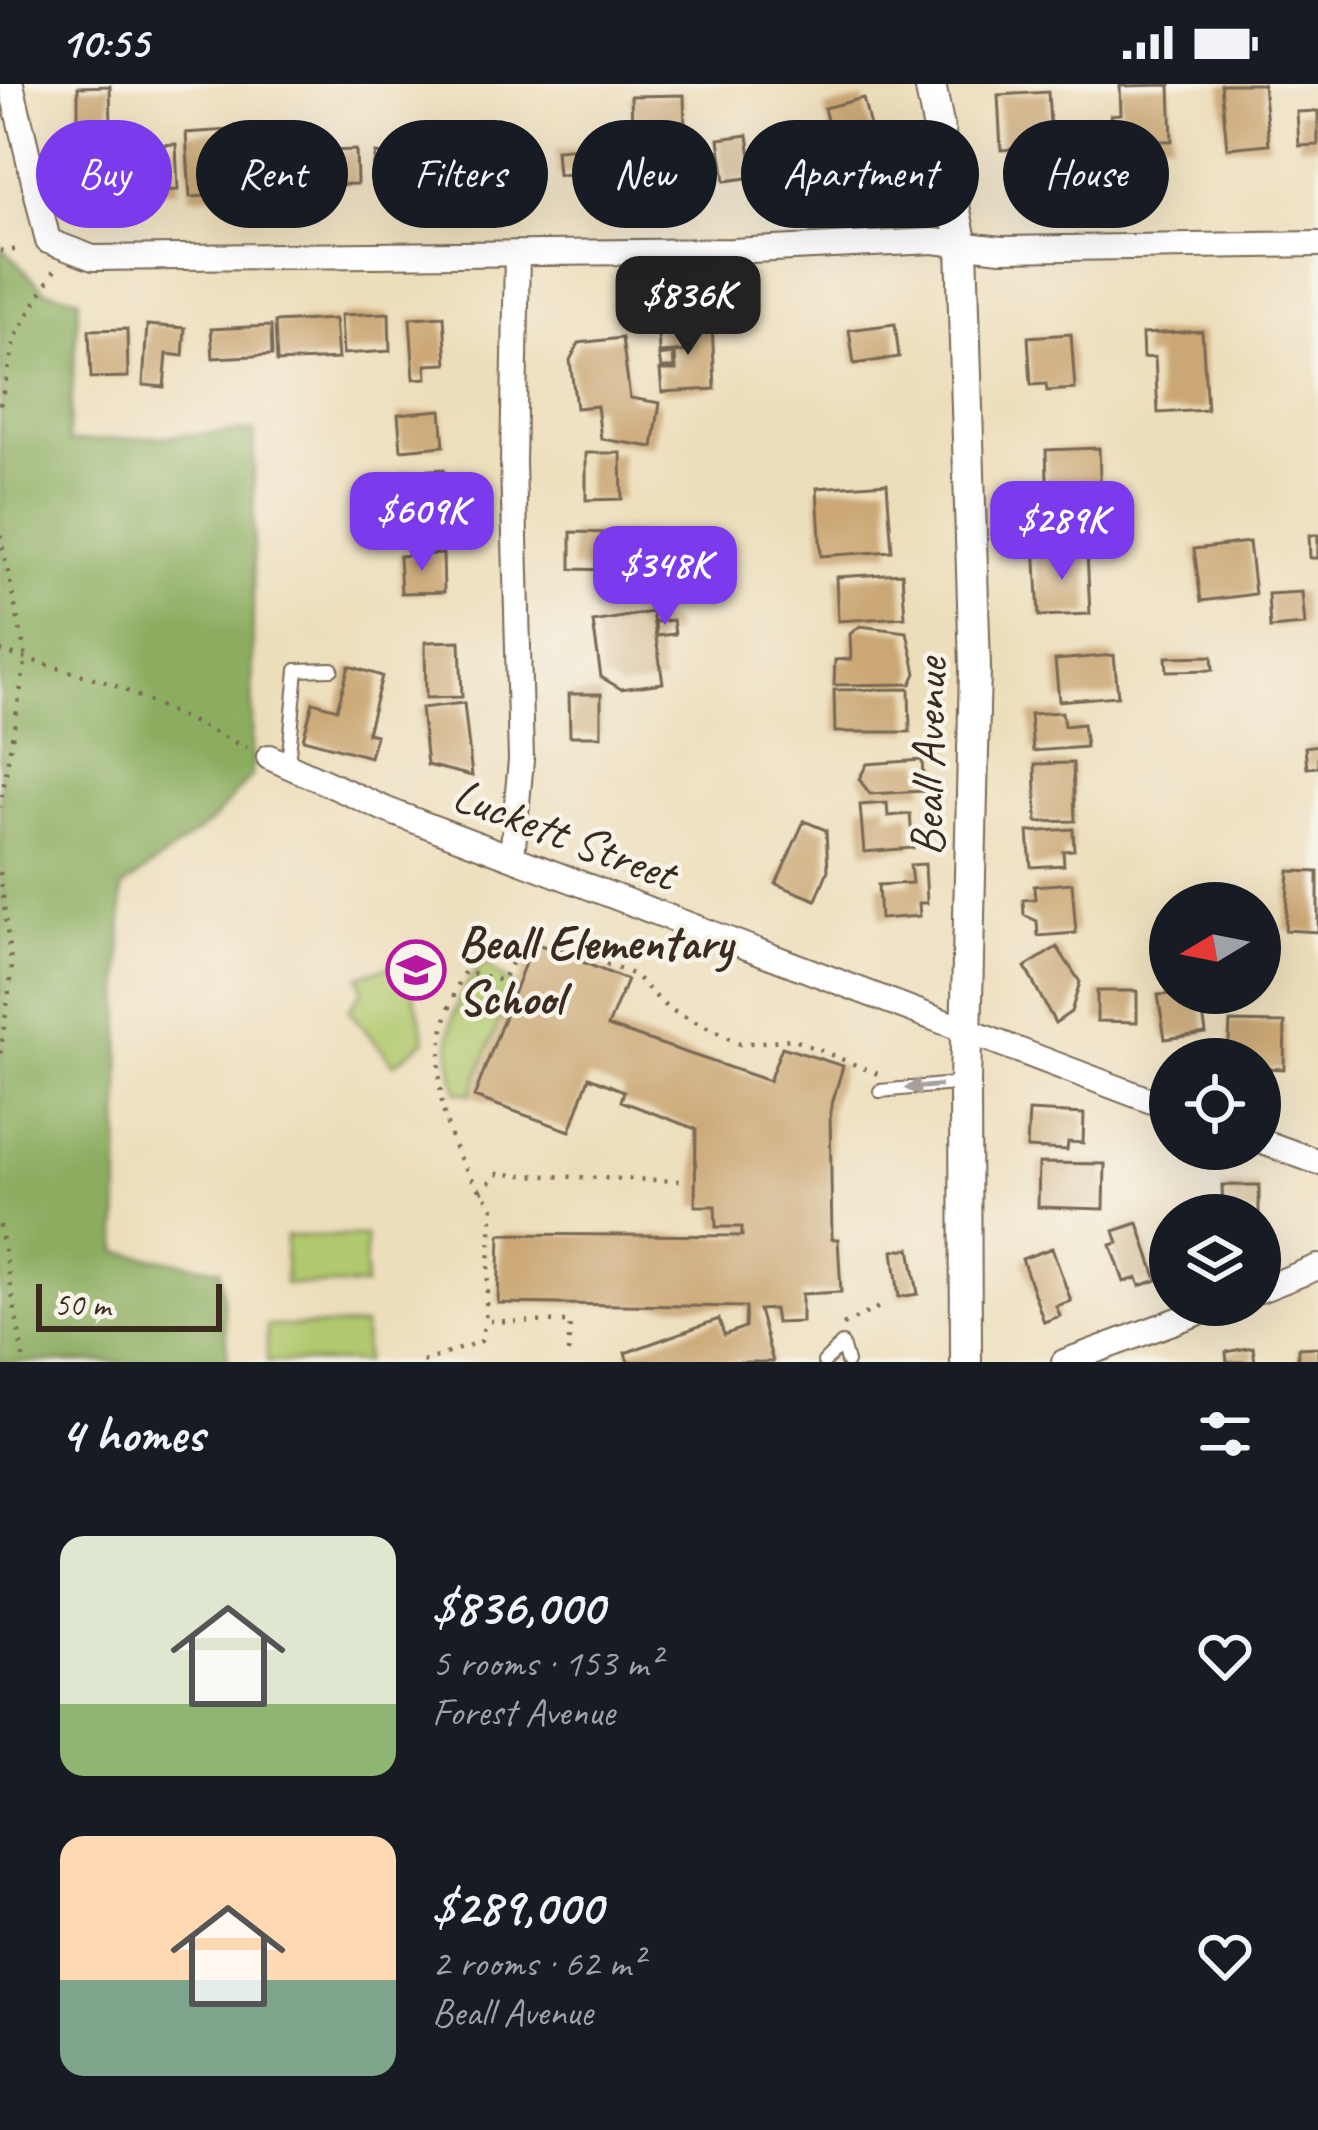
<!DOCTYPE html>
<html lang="en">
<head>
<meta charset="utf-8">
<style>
  :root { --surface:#171b24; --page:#20242c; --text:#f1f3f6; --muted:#9ea1a6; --accent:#7c3aed }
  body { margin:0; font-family:Caveat,sans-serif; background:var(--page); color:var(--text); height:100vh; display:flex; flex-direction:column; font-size:45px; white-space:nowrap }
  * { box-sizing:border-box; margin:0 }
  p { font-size:39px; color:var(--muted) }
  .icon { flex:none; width:66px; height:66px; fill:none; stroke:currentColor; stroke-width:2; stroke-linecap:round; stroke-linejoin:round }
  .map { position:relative; height:1278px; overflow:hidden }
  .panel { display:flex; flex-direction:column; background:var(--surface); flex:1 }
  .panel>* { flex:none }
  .top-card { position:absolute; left:36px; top:36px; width:1248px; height:108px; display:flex; gap:24px }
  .needle { width:78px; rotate:260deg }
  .tools { position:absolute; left:1149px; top:798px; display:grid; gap:24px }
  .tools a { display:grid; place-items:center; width:132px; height:132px; border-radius:50%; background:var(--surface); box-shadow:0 12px 48px #0002; font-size:60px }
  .scale { position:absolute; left:36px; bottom:30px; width:186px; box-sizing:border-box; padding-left:12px; border:6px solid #3b2a1e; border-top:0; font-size:33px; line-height:42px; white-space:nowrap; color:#3b2a1e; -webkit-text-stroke:9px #f7f3e8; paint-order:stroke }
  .price { position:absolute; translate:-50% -102px; padding:0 27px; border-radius:24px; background:var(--accent); color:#fff; font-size:39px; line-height:78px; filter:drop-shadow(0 3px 6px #0008) }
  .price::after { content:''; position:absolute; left:50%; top:72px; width:36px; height:27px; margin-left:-18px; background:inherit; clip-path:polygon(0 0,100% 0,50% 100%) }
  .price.current { background:#222; color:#fff }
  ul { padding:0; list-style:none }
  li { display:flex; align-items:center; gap:36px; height:300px; padding:0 60px }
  li span { display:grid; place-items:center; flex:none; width:336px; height:240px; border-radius:24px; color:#555 }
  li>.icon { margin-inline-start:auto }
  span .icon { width:144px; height:144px; fill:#fffc; stroke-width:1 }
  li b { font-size:51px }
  h2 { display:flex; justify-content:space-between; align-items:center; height:144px; padding:0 60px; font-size:51px }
  .pill { padding:0 42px; border-radius:54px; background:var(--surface); box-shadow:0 12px 48px #0002; font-size:42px; line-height:108px }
  .pill.current { background:var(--accent); color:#fff }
  .status { display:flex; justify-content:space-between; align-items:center; height:84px; padding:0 60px; background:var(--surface); direction:ltr }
  .status svg { height:33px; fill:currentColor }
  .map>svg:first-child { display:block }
  .green { fill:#b1c96e; stroke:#767a46; stroke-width:3 }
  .forest { fill:#8cad61; stroke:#646c40; stroke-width:3 }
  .building { fill:#cba775 }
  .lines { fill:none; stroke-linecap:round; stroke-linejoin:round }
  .service-casing { stroke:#796955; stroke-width:16 }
  .minor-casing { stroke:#796955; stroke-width:28 }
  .tertiary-casing { stroke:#796955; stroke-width:34 }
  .path { stroke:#796955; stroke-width:4.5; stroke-dasharray:3 9; stroke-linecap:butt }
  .service { stroke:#fff; stroke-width:12 }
  .minor { stroke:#fff; stroke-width:24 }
  .tertiary { stroke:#fff; stroke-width:30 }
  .oneway { fill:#a79f9a }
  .labels { text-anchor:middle; stroke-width:9; stroke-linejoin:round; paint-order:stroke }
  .street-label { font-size:48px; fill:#3b2a1e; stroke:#f7f3e8 }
  .poi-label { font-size:48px; font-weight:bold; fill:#3b2a1e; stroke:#f7f3e8; text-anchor:start }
</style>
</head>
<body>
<div class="status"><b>10:55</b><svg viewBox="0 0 49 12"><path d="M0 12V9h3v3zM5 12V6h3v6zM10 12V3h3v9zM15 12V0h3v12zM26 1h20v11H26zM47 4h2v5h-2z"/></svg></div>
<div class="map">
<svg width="1318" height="1278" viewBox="0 0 1318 1278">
  <rect width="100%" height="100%" fill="#f7f3e8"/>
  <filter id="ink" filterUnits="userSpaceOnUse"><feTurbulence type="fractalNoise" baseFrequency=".00833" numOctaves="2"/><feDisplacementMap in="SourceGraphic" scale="24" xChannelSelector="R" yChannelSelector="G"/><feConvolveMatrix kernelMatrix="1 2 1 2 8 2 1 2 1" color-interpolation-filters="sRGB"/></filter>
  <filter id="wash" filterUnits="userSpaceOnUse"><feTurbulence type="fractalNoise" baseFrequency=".004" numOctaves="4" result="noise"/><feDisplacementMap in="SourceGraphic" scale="48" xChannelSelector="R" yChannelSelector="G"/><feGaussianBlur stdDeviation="2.7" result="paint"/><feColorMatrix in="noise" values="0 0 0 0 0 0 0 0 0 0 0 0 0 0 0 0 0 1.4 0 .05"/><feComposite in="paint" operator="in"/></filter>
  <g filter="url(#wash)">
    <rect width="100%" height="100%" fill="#eddebb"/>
    <path class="green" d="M405,877l21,79 -32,24 -46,-54 14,-19 -3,-15z
      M483,878l30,24 -42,108 -14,-2c-14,-53 -9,-87 26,-130z
      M286,1152h80l-1,50 -80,-2z
      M267,1242h97l1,36h-98z"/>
    <path class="forest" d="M0,162l44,44 35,8 -11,144 186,-11 -2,344 -41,47 -89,66 -4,364 102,17 8,93h-228z"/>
    <g id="blocks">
      <path class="building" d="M1221,0h42l6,60 -42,4z
        M1170,1l2,56h-19v9l-41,1 -1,-36 10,-1 -1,-28z
        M110,2l1,40 -33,1v-40z
        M1048,8l2,33 19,-1 1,21 -69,5 -3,-55z
        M684,11l2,76 -32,1 -1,-15 -20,1 -2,-62z
        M863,14l13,52 5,-1 4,18 -7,1 -2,-11 -38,9 -14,-58z
        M1318,27v34l-19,1 -2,-34z
        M243,45l4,65 -57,3 -4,-64z
        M517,46l2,18 13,-1 3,38 -23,2 -1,-11 -13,1 -4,-45z
        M296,47l3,54 -39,2 -4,-53z
        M748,51l6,42 -29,4 -6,-42z
        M329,54v13l27,-1 1,34 -40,1 -2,-46z
        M176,60l2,46 -38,2 -3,-46z
        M467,61l3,33 -31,2 -3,-32z
        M604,62l2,26 -48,3 -2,-25z
        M376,69l29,6 -5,25 -29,-6z
        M389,229l1,38 -47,3 -2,-39z
        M444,232l3,48 -21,1 1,13 -13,1 -4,-61z
        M335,235l3,40 -61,3 -2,-40z
        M712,240l3,65 -53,3 -2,-22h16l-1,-17 11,-2 -27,2 -1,-26z
        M895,240l4,33 -45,7 -5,-34z
        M147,241l38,3 -2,28 -16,-2 -3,33 -21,-2z
        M271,242l1,29 -59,3 -2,-29z
        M127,245l1,48 -37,1 -2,-48z
        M1202,247l5,79 -49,3 -3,-56 -12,1 -1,-24z
        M1071,250l4,55 -28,2 -1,-7 -15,1 -3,-48z
        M622,254l8,60 30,5 -7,44 -52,-8 -4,-33 -21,2 -6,-48 9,-17z
        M673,270l1,14h-13l-2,-12z
        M441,326l3,36 -43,4 -3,-36z
        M1099,364l2,56 -53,3 -2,-57z
        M586,369h35l1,46 -36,1z
        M444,385l2,25h-7v12l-37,1 -2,-35z
        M887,399l5,68 -71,5 -4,-68z
        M571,448l82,2 -1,65h-42v-29l-39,-1z
        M1309,451h9v23h-8z
        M1249,458l6,52 -54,7 -7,-52z
        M1035,460h14l1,11 37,-2 3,61 -51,2z
        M443,470l1,38 -43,1 -2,-37z
        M902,489l3,44 -67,4 -2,-44z
        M1302,508l3,33 -35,3 -2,-34z
        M652,528l11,71 -42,6 -20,-12 -8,-55z
        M673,536l2,14 -19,2 -1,-14z
        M860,542l47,6 9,41 -5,11 -77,1 1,-25 16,-1 -1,-25z
        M460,557l2,56 -36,1 -1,-56z
        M1114,571l4,41 -59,5 -4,-41z
        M1212,572l1,14 -46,1 -1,-14z
        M349,582l33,10 -15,57 9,2 -6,22 -67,-18 10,-37 24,7z
        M909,605l1,43h-75l-1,-42z
        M569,610h32v42h-31z
        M464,619l8,73 -45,-11 -6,-57z
        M1062,628l2,14 19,-2 3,23 -53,4 -3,-37z
        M1318,661v22l-11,1 -2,-21z
        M922,676l2,31 -54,3 -11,-15 8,-15z
        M1073,679l2,58 -38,1 -2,-58z
        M887,719l1,13 22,-2 3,34 -49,4 -4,-47z
        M804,737l22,9 2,40 -12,30 -40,-16z
        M1073,745l1,21 -11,1 1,14 -33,2 -3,-35z
        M925,780l2,39h-8l1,13 -40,3 -2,-34 34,-2 -2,-18z
        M1289,787l29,1v60l-33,-2z
        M1072,799l4,50 -38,3 -1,-15 -13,-6 -1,-15 12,-1 -1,-13z
        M533,858l94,38 -19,46 161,55 13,-34 61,19 -13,45 2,128h6l3,53 -39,2v28l-26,1 -2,-14 -15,1 14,52h-145l-3,-9 94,-34 5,16 21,-8 1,-20 -248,-4 2,-69 242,2v-9h-26l-1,-21h-20l1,-77 -75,-28 3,-10 -35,-14 -19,54 -96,-34z
        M1057,863l23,35 -9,30 -16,11 -30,-56z
        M1097,907h40v31l-40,-1z
        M1200,909l6,40 -41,6 -7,-44z
        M1230,938l55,1 -1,46 -24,-1v-9h-32z
        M1029,1027l55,3 -1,29 -15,-1 -1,8 -40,-2z
        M1039,1079l66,1 -1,45 -66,-2z
        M1222,1101h37v30h-64l28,-5z
        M1138,1139l19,57 -17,6 -3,-8 -13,4 -13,-37 7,-2 -4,-12z
        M910,1164l8,46 -19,3 -6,-46z
        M1052,1164l19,53 -15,5 4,10 -16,6 -22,-63z
        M1253,1263l2,15h-28l-1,-10z
        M1318,1263v15h-20v-14z"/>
    </g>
  </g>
  <g filter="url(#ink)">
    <use href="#blocks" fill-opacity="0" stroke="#796955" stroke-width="3"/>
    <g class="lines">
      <g class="service-casing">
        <path id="service" d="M288,680l9,-94 35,-1
          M880,1007l84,-8
          M824,1278l18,-18 5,18"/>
      </g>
      <g class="minor-casing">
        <path id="minor" d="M11,0l37,157 45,17 639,-7 201,-10 68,8 317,-5
          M269,673l118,53 783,298
          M512,773l9,-97 -8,-297 4,-209
          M1260,1057l58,21
          M1260,1206l58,-23
          M1064,1278l155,-57"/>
      </g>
      <g class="tertiary-casing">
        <path id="tertiary" d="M930,0l32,162 13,422 -10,415 1,279"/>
      </g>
      <path class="path" d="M0,167l24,-2
        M0,321l16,-69 40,-68
        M0,451l26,123 -26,149
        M0,567l110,32 137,65
        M0,788l12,99 -12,84
        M481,1108l15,-18 185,7
        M0,1141l24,137
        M843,1241l36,-18
        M568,1269l2,-31 -85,-1 8,-116c-61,-65 -69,-157 -28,-234l37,10 23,-46 110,40 32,33 73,36 52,-5 86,35
        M423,1278l58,-21 4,-20"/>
      <use href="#service" class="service"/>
      <use href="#minor" class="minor"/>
      <use href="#tertiary" class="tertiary"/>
    </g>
    <defs><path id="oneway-solid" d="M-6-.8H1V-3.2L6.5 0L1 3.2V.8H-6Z" transform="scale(3)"/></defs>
    <use class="oneway" href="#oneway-solid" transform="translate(923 1003) rotate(175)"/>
  </g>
  <defs>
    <g id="school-ring" transform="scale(3)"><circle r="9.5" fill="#f7f3e8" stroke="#b5179e" stroke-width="1.5"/><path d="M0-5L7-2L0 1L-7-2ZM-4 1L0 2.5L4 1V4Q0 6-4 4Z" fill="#b5179e"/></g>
  </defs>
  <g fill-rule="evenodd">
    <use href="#school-ring" x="416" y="886"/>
  </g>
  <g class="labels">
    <g class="street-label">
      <text transform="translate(927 673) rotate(-89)" y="17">Beall Avenue</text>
      <text transform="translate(565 749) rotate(21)" y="17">Luckett Street</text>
    </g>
    <g class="poi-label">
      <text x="458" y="875">Beall Elementary<tspan x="458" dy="55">School</tspan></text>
    </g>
  </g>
</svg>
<div class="tools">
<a><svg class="needle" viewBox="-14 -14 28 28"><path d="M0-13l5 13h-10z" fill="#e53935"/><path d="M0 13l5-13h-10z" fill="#9ea1a6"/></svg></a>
<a><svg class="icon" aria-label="locate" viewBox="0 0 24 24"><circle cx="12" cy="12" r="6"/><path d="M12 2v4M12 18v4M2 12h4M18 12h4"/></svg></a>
<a><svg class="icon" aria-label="layers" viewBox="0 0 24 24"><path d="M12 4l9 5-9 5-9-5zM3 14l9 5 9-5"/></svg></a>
</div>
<div class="scale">50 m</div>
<b class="price current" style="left:688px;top:274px">$836K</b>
<b class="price" style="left:422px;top:490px">$609K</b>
<b class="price" style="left:1062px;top:499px">$289K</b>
<b class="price" style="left:665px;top:544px">$348K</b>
<div class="top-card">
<a class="pill current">Buy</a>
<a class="pill">Rent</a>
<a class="pill">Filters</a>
<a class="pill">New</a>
<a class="pill">Apartment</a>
<a class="pill">House</a>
</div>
</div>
<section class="panel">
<h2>4 homes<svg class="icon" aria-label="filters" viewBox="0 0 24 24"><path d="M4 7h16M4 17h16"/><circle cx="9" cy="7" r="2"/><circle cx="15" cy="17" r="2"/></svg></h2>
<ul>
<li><span style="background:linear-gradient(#dfe7d0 70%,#8fb573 0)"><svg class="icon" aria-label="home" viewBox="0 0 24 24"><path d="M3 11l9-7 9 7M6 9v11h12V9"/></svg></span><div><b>$836,000</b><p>5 rooms · 153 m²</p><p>Forest Avenue</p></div><svg class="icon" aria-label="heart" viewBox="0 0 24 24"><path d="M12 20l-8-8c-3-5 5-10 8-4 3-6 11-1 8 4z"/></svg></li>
<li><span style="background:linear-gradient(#ffd9b3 60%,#7fa58c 0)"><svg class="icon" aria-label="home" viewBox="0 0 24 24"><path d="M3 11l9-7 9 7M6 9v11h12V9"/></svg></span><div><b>$289,000</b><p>2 rooms · 62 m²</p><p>Beall Avenue</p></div><svg class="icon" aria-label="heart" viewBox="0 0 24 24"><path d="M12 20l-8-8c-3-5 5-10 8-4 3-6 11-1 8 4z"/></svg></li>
</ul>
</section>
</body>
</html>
